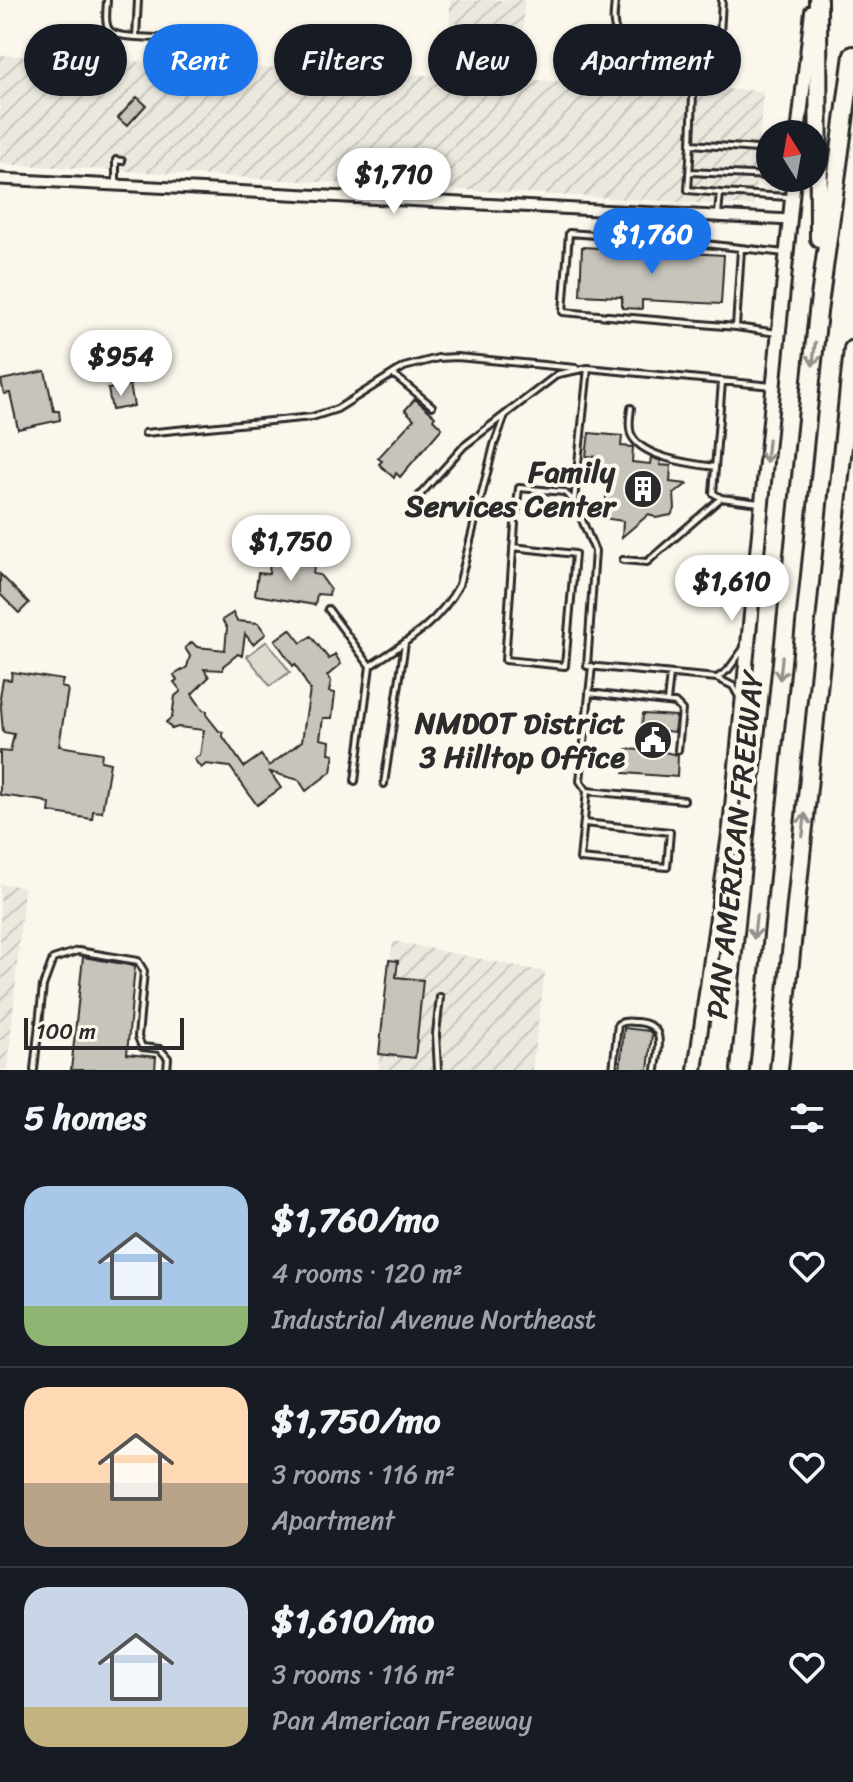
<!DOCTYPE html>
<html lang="en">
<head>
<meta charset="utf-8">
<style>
  :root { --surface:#171b24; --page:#20242c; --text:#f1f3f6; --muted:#9ea1a6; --line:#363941; --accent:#1a73e8 }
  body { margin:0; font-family:Sriracha,sans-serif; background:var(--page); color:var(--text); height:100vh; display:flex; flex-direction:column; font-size:30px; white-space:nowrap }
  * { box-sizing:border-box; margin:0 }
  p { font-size:26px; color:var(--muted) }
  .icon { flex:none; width:44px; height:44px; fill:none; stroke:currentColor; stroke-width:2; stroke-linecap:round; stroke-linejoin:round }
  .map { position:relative; height:1070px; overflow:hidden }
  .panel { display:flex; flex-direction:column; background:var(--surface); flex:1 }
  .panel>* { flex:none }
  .banner { position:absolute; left:24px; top:24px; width:806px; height:72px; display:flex; gap:16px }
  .needle { width:52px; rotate:349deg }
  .buttons { position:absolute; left:756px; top:120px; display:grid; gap:16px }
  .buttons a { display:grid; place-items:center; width:72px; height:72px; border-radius:50%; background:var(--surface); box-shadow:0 2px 6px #0004; font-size:40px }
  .scale { position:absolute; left:24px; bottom:20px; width:160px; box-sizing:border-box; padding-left:8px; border:4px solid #2b2b2b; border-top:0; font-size:22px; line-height:28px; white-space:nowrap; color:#2b2b2b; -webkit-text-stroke:6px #fbf7ec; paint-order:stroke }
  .price { position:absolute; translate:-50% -68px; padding:0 18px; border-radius:28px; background:#fff; color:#222; font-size:26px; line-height:52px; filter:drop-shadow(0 2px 4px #0008) }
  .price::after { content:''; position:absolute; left:50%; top:48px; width:24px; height:18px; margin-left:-12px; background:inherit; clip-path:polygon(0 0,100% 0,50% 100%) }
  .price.selected { background:var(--accent); color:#fff }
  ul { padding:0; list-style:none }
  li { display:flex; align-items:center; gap:24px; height:200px; padding:0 24px }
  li+li { border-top:2px solid var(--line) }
  li span { display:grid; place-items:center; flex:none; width:224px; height:160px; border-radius:24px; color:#555 }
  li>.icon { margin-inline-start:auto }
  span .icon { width:96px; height:96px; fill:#fffc; stroke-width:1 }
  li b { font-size:34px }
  h2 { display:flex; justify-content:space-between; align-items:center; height:96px; padding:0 24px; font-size:34px }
  .pill { padding:0 28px; border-radius:36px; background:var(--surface); box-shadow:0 2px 6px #0004; font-size:28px; line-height:72px }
  .pill.selected { background:var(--accent); color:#fff }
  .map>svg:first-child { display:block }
  .industrial { fill:url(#industrial-furrows) }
  .pitch { fill:#dddad0; stroke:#84827e; stroke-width:2 }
  .building { fill:#c7c4bc; stroke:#2b2b2b; stroke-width:2 }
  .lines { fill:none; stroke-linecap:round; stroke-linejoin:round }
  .service-casing { stroke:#2b2b2b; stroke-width:10 }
  .minor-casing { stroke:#2b2b2b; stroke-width:15 }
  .secondary-casing { stroke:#2b2b2b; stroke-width:18 }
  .motorway-casing { stroke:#2b2b2b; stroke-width:22 }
  .service { stroke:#fbf7ec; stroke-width:4 }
  .minor { stroke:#fbf7ec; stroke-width:9 }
  .secondary { stroke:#fbf7ec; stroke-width:12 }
  .motorway { stroke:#fbf7ec; stroke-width:16 }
  .oneway { stroke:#93918c }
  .labels { text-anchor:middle; stroke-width:8; stroke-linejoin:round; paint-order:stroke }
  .poi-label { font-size:30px; font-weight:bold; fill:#2b2b2b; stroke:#fbf7ec; text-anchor:end }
  .street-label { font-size:30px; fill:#2b2b2b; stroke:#fbf7ec }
</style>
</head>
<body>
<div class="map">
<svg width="853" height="1070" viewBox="0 0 853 1070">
  <defs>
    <pattern id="industrial-furrows" width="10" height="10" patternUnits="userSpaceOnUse" patternTransform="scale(2)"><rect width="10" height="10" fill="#ebe8de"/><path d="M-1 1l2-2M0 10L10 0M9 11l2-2" fill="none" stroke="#cac7bf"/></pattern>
  </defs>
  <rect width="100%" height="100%" fill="#fbf7ec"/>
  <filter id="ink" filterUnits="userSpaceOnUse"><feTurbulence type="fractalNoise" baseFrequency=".0125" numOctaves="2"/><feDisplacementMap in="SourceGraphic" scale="16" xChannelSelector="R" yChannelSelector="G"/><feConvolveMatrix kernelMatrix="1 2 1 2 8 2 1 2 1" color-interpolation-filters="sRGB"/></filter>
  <g filter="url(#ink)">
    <path class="industrial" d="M450,0h74l-1,36 -74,-1z
      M0,55l763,36 -9,115 -754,-42z
      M0,884l24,3 -16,183h-8z
      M393,941l152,31 -13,98h-154z"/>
    <path class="pitch" d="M267,641l23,31 -20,14 -23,-30z"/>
    <path class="building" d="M137,97l9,8 -19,21 -9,-8z
      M582,247l142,8 -3,49 -79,-4v9l-20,-1v-11l-42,-2z
      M45,371l9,40h5l1,9 -42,9 -8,-36 -6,1 -3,-14z
      M130,385l4,21 -22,4 -4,-21z
      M415,399l20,17 -2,3 9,9 -42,49 -4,-4 -2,5 -15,-14 3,-3 -4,-3 36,-39 -9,-9z
      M589,433l33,3 -1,10 12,1 -1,15 18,2 1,-7 10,4 -1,4 11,1 -1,16 17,2 -13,10 1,15 -4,6 -15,3 -7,-4 -27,23 1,-16 -33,-5v-10l15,2 3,-32 -11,-1 1,-18 -12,-1z
      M270,560l44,6 -1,8 7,1 10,14 -1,6 -12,-1 -2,11 -60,-10 3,-22 11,1z
      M0,574l29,29 -10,10 -19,-19z
      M233,613l4,8 21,2 8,11 -13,10 -8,-10 -3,22 -4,-2 -15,12v4l-19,-1 5,8 -17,17 11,16 4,1v5l12,15 4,1 -1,3 22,32 17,-12 8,11 33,-25 8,-51 -15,-26 -2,2 -18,-26 15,-11 11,14 10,-7 18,23 6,-5 6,10 -14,12 4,5 -2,11 6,1 -3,25h-9l-3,21 10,2 -1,12 5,1 -3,18 -25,19 -7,-11 -29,-8 11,16 -24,17 -27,-38 -24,-3 -5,4 -7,-9 6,-4 4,-25 -26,-3 -6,2 -6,-7 6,-5 3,-21 6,-5 -7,-9 3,-2 -3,-5 13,-8 3,-11 -5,-8 7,-6 5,5 28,3 2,-22 -5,-8z
      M12,672l51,8 -2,7 7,2 -9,57 43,7 -1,8 9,2 -8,49 -9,-1 -1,8 -43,-7 1,-8 -7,-3 -43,-6v-44l10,1 4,-18 -11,-2 -3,-35 3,-18 8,1z
      M643,714l33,2 -2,16 -8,-1 -2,21 14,3 -1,22 -53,-4 2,-24 14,1z
      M83,957l52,9 -8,88 29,3 -1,13h-84z
      M389,960l9,1 -2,16 27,3 -8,78 -36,-4z
      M624,1028l25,3 3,3 -4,36h-28z"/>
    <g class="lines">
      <g class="service-casing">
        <path id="service" d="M107,0c-2,30 -3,35 29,37l2,-37
          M615,0c-2,27 -6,35 24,42
          M720,35l2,-35
          M136,37l85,4
          M691,144l2,-49
          M690,172l80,4
          M116,182v-22l6,1
          M720,193l69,4
          M718,214l2,-21 -32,-3 3,-46 79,6
          M689,217l-2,25 98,11
          M687,242l-118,-9 -6,79 173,15
          M741,249l-5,78 41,6
          M588,368l-14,133 21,50 -8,115 130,12 16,8 5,9
          M393,374l39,32
          M631,408c-1,9 -3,18 0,26 10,24 62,30 84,33
          M145,433l167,-16 25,-8 67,-42 34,-9 19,-1 119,11
          M419,496l45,-50 94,-72 30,-6 184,18
          M721,498l-8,-5 9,-111
          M516,514l3,-26 45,4 10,9
          M513,547l62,7 -10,112 -60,-6 10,-136
          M623,560l24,2 74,-64 38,5
          M328,609l42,57 -15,115
          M370,666c35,-23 69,-43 89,-81l35,-140 11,-30
          M592,666l-12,115 7,10 97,9
          M717,678l11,-8 16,-22
          M589,693l86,10 7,7 -4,40
          M667,702l3,-28
          M384,784l21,-141
          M584,823l86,9 -3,35 -87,-8 7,-68
          M34,1070l9,-84 10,-27 25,-8 60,10 6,10 -6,66 4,10 18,2 8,9 -1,12
          M438,1070l-2,-36 4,-37
          M613,1070l5,-46c7,-4 11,-2 19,-2 31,3 21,26 19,48"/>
      </g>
      <g class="minor-casing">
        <path id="minor" d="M0,179l790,41"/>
      </g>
      <g class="secondary-casing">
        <path id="secondary" d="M798,134l14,-123
          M695,1070l35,-243 64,-649"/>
      </g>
      <g class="motorway-casing">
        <path id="motorway" d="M818,0l1,238
          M740,1070l78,-758 35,-257
          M779,1070l74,-721"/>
      </g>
      <use href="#service" class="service"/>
      <use href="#minor" class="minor"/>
      <use href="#secondary" class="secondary"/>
      <use href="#motorway" class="motorway"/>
    </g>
    <defs><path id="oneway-shaft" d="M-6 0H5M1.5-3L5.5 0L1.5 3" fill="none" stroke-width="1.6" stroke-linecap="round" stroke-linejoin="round" transform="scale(2)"/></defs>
    <g class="oneway">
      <use href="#oneway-shaft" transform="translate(814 354) rotate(96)"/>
      <use href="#oneway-shaft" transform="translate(767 451) rotate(96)"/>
      <use href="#oneway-shaft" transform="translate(781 668) rotate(96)"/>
      <use href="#oneway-shaft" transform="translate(804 825) rotate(-84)"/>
      <use href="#oneway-shaft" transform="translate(755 927) rotate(96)"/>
    </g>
  </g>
  <defs>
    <g id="building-disc" transform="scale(2)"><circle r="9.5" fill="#2b2b2b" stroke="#fbf7ec"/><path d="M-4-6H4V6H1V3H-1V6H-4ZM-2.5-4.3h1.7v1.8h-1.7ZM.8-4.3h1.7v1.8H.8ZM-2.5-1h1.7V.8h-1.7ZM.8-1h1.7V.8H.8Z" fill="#fff"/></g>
    <g id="civic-disc" transform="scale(2)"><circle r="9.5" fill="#2b2b2b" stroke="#fbf7ec"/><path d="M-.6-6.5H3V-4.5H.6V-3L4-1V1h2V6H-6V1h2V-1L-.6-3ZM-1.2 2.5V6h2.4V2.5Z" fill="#fff"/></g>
  </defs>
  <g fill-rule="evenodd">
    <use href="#building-disc" x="643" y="489"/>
    <use href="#civic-disc" x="653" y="740"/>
  </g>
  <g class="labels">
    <g class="poi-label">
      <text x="615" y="482">Family<tspan x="615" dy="34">Services Center</tspan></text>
      <text x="625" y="733">NMDOT District<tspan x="625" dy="34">3 Hilltop Office</tspan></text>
    </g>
    <g class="street-label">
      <text transform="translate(735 845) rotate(-84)" y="10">PAN AMERICAN FREEWAY</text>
    </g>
  </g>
</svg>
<div class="buttons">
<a><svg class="needle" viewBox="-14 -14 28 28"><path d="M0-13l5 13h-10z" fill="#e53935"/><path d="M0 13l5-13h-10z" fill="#9ea1a6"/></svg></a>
</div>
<div class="scale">100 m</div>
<b class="price" style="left:394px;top:216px">$1,710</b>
<b class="price selected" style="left:652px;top:276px">$1,760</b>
<b class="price" style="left:121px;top:398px">$954</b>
<b class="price" style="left:291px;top:583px">$1,750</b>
<b class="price" style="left:732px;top:623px">$1,610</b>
<div class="banner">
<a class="pill">Buy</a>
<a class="pill selected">Rent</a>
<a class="pill">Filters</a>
<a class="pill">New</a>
<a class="pill">Apartment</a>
</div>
</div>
<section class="panel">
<h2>5 homes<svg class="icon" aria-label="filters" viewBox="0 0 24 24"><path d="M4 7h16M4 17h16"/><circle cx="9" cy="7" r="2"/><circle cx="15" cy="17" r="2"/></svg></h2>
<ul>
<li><span style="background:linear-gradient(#a9c7e8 75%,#8fb573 0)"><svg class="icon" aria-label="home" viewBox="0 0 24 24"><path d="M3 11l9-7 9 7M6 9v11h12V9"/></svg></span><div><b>$1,760/mo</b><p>4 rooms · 120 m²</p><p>Industrial Avenue Northeast</p></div><svg class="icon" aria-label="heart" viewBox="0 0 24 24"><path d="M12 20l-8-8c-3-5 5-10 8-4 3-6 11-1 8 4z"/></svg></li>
<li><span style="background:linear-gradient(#ffd9b3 60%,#b9a48a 0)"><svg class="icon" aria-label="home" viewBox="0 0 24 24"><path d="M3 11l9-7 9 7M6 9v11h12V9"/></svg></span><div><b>$1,750/mo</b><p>3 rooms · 116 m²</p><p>Apartment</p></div><svg class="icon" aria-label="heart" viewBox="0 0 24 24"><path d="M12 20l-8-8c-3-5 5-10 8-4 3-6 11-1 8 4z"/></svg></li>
<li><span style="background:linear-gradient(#c9d6e8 75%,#c2b280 0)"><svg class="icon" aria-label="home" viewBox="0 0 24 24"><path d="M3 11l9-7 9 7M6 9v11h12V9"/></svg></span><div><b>$1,610/mo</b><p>3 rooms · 116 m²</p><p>Pan American Freeway</p></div><svg class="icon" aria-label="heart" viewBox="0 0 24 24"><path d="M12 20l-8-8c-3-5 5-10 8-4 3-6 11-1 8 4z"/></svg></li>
</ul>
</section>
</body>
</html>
